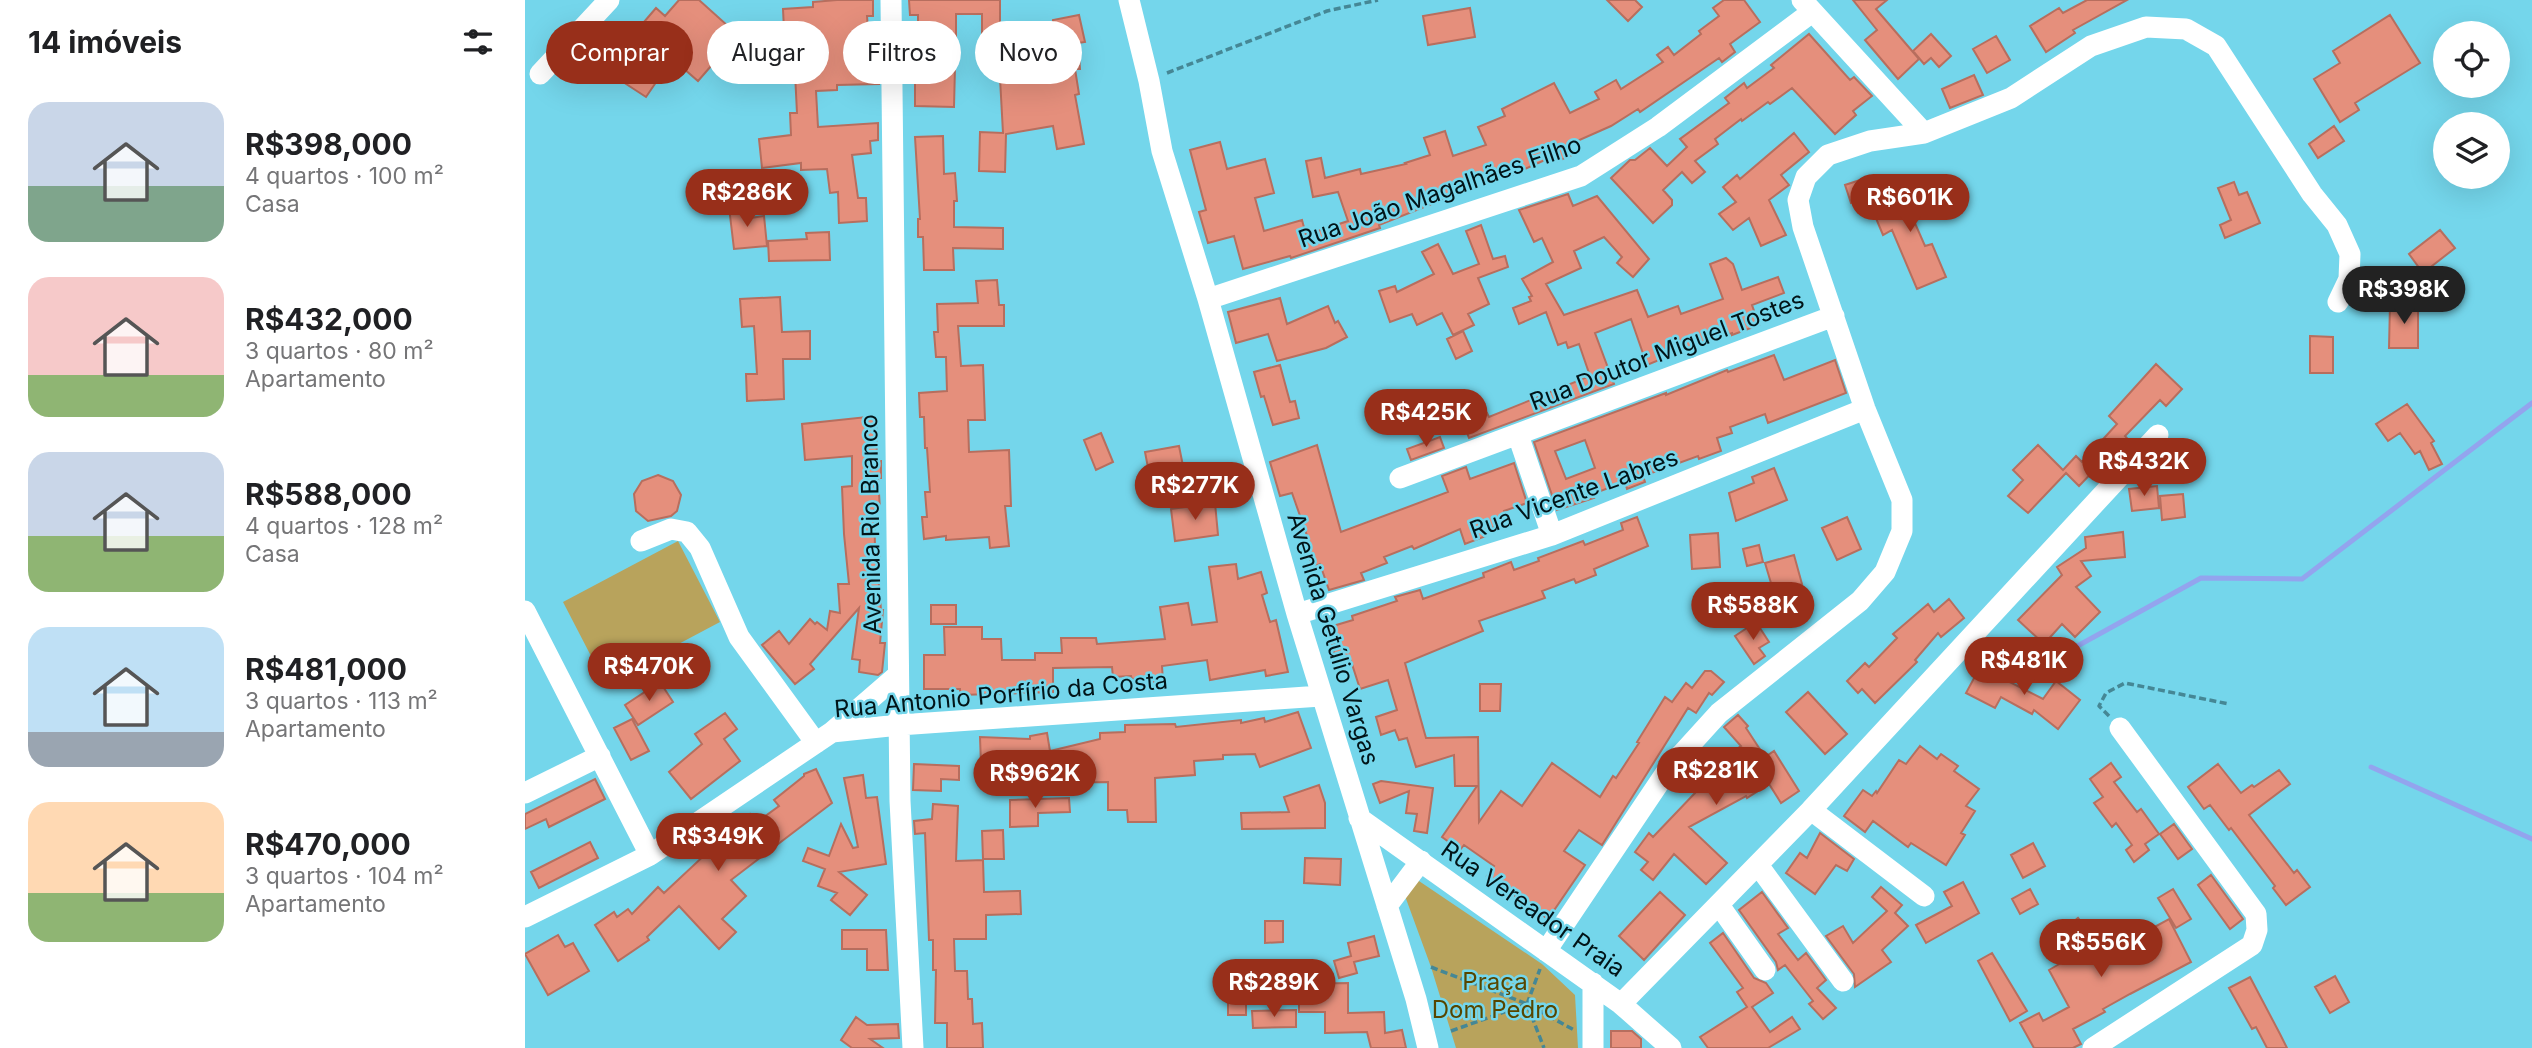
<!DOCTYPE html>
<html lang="pt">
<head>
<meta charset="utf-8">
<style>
  :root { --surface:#fff; --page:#f6f6f6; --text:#202124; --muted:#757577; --accent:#982f1a }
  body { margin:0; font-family:Inter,sans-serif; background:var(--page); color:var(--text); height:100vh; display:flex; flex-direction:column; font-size:26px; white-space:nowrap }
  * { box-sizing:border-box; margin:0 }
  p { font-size:23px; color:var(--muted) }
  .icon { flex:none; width:38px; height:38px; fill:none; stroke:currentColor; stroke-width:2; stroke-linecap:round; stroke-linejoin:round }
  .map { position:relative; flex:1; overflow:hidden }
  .drawer { display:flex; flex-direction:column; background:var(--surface); width:525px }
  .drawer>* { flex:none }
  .top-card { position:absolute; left:21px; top:21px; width:665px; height:63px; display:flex; gap:14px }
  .controls { position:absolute; left:1908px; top:21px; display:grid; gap:14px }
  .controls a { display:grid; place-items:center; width:77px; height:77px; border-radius:50%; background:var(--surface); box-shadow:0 7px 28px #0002; font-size:35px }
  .price { position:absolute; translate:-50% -60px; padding:0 16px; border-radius:24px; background:var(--accent); color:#fff; font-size:23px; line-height:46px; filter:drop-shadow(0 2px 4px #0008) }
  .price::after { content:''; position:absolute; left:50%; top:42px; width:21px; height:16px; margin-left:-10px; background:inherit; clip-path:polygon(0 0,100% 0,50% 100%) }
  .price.on { background:#222; color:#fff }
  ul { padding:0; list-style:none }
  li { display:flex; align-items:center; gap:21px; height:175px; padding:0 28px }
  li span { display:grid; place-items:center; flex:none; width:196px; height:140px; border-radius:21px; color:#555 }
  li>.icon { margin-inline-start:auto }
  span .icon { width:84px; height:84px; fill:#fffc; stroke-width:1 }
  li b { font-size:30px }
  h2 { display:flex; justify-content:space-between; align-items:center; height:84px; padding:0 28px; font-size:30px }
  .pill { padding:0 24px; border-radius:32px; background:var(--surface); box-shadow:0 7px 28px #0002; font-size:24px; line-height:63px }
  .pill.on { background:var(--accent); color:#fff }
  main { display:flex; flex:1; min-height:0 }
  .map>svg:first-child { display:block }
  .green { fill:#b8a35c }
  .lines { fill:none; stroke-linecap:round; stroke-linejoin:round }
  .stream { stroke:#93a4ee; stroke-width:5 }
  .building { fill:#e58f7c; stroke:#b76e5e; stroke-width:2; fill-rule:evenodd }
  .path { stroke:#458795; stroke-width:3.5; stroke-dasharray:7 3.5; stroke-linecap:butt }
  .minor { stroke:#fff; stroke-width:21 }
  .labels { text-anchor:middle; stroke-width:5; stroke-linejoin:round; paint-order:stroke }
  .street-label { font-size:24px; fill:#011418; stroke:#74d6eb }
  .park-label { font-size:24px; fill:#574600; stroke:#74d6eb }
</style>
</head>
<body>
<main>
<section class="drawer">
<h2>14 imóveis<svg class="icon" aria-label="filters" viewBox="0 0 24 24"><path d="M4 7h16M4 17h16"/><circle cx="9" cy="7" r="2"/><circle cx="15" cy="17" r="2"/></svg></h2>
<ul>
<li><span style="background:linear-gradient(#c9d6e8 60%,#7fa58c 0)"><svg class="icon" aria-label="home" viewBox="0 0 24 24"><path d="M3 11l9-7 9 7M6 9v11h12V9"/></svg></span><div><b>R$398,000</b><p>4 quartos · 100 m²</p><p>Casa</p></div></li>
<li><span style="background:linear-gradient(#f6c9c9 70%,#8fb573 0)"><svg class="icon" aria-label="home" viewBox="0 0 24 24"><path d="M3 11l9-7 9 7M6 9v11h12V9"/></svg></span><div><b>R$432,000</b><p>3 quartos · 80 m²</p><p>Apartamento</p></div></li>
<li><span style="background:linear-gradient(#c9d6e8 60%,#8fb573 0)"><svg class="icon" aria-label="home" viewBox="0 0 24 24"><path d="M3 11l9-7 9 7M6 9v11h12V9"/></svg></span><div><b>R$588,000</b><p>4 quartos · 128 m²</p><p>Casa</p></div></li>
<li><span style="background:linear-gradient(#bfe0f5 75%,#9aa5b1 0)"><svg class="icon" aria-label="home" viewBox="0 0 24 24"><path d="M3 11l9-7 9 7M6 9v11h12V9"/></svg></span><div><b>R$481,000</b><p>3 quartos · 113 m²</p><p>Apartamento</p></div></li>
<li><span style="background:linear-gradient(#ffd9b3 65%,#8fb573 0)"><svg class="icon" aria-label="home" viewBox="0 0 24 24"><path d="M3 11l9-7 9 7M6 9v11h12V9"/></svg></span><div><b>R$470,000</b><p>3 quartos · 104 m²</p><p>Apartamento</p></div></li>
</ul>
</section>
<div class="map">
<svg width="2007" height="1048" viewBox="0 0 2007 1048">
  <rect width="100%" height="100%" fill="#74d6eb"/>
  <path class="green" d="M153,541l42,81 -115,61 -42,-81z
    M891,879l126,85 33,31 3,53h-122l-25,-81 -26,-71z"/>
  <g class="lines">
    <path class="stream" d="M1527,660l149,-82 101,1 230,-176
      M1846,767l161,72"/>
  </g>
  <path class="building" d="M154,0h20l39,35 -40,46 -60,-52 18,-21 9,8z
    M312,0h36v16h-6l4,53 8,-1v16l-42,1v5l-21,1 2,36 60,-4v17l-8,1 1,12 -19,2 6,43h8l1,23 -28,2 -1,-31 -8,1 -3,-24 -26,1v-7l-39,5 -3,-29 32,-4 -1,-22h7l-2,-40 12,-1 -4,-43 -19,1 -1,-21 30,-2v-5z
    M384,0h91v32l53,-9v-3l26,-5 6,27 -7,1 2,26h-5l4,25 -4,1 9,49 -27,5 -4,-23 -47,8 -1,38 -26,-1 1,-39 23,1 -3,-55 16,-1 1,5 36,-5 -3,-33 -29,4 -39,-2v-32h-26v23h-13l1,32 11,-2 -1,40 -39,-1v-60h3v-31h-8z
    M1082,0h28l7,7 -14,14z
    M1199,0h20l16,22 -30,22 5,8 -13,10 -3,-4 -79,54 -2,-3 -27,17 -43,19 4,10 -14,6 -2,-6 -51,23 -4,-10 -47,16 3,10 -78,31 1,3 -89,30 -1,-2 -47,13 -9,-33 -26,7 -9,-31 7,-2 -16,-60 30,-8 7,27 38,-10 9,34 -19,5 9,33 38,-11 4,15 42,-14 -10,-29 -25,5 -7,-36 15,-3 4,20 35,-9 1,5 45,-10 -1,-1 25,-8 -6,-17 21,-7 8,25 33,-11 -8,-18 27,-11 -3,-7 52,-26 16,30 29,-14 -4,-7 21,-12 5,9 42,-27 -6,-7 11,-8 6,8 27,-21 -2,-3 20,-15 -6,-8z
    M1328,0h34l-11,9 43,50 -21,20 -33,-39 12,-10z
    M1562,0h40l-54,30 2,3 -29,19 -16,-26 29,-18 4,5z
    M945,8l5,29 -47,8 -5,-29z
    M1865,15l30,48 -65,40 4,7 -19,12 -26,-43 26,-16 -7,-12z
    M1284,34l41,46 4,-3 18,19 -19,15 3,4 -21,19 -43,-46 -22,16 -2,-2 -26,19 -1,-2 -26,20 3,5 -23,17 10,11 -13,11 -10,-11 -19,18 9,10v5l-19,18 -42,-45 19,-18h5l15,-12 17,18 20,-19 -7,-8 49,-36 -4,-5 19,-15 3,5 27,-20 -3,-3z
    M1406,34l20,22 -12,11 -8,-9 -7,6 -11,-13z
    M1471,36l14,24 -23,13 -14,-24z
    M241,55l2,16 -37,4 -2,-17z
    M110,58l26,17 -15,22 -26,-17z
    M1449,75l9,20 -33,13 -8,-19z
    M1809,126l10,15 -26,17 -9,-14z
    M1269,133l15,19 -28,23 8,10 -20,15 17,35 -25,11 -12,-28 -16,12 -14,-16 17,-12 -13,-15 14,-12 3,4z
    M418,136l1,38 11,-1 2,28h-3v26l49,1v21l-50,-1 1,22h-30l-1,-33h-5v-18h2l-5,-82z
    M1335,180l6,18 -15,5 -6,-18z
    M1709,182l5,13 8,-3 13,31 -35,15 -5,-13 11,-5 -13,-32z
    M1379,189l8,16 22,-10 6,14 -26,12 11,25 7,-2 14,33 -29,12 -25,-59 -9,5 -13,-31z
    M1043,194l5,12 24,-10 52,63 -16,18 -16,-14 5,-6 -18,-20 -30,14 7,17 -35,16 18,31 73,-25 11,27 30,-11 3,8 42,-15 -13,-35 16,-6 7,6 9,26 36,-13 6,16 -32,12 7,20 -27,10v-2l-29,9 -56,23 -16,-46 -36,14 19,51 -145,54 -6,-16 24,-9 2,4 101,-41 -11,-32 -11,4 -2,-6 -8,3 -12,-33 -27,12 -6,-16 18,-7 -2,-4 3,-1 -10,-17 31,-17 -11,-24 -8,4 -15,-32z
    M224,205l1,13 14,-2 3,30 -33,3 -5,-42z
    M956,225l12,34 12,-3 3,11 -30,11 11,26 -21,10 6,11 -21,10 -11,-22 -25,12 -5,-11 -22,8 -11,-31 16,-5 2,6 37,-18 -12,-22 16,-8 15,30 26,-10 -13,-33z
    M1915,230l15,18 -32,25 -14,-19z
    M304,232l1,28 -61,1 -1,-20 39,-2 -1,-6z
    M472,280l2,25h5v21h-46l3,40 22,-1 2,55h-17l1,32 40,-2 2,56h-6l4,40 -19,2 -1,-11 -43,3v-4l-22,3 -2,-22h5l-2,-25h5l-3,-44h-2l-1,-31h-4l-1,-24 28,-2 -1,-34h-10l-2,-25h4l-1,-28 41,-1 -2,-22z
    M255,297l2,35 28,-1v28h-27l1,40 -37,2 -1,-27h11l-3,-48 -12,1 -2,-28z
    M755,298l7,26 41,-18 7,17 3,-2 9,16 -21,11 -49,13 -9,-27 -32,9 -8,-31z
    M1865,304h28v44h-29z
    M938,331l9,20 -16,8 -9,-20z
    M1785,336l23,1v36h-23z
    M1249,355l10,25 51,-20 11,33 -78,30 -3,-9 -35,13 2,6 -15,5 4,13 -22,8 -1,-3 -55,20 2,6 -18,7 -2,-7 -33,12 2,4 -37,12 -23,-68 132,-49v2l61,-25 1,2zM1060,440l10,28 -29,11 -11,-28z
    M1631,364l26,25 -16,17 -6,-6 -35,36 6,7 -24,26 -7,-5 -21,22 -13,-13 -38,40 -20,-17 15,-16 -10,-10 25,-25 25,25 13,-14 6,6 35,-38 -8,-8z
    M755,365l10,37 5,-1 4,17 -26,7 -9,-29 -3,1 -7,-25z
    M1882,404l27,37 -3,2 11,21 -13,6 -9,-19 -5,3 -15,-21 -12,8 -12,-17z
    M351,416l1,45h4v17h-3l2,31 -6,1 1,36h3l2,16h-3l4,48h2l-3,33h5l-3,29 -4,3 -19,-3 1,-12 -8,-1 7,-51 -49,56 4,5 -19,15 -33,-39 17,-14 10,13 21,-25 5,5 2,-2 10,8 3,-19 10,2 -2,-29h11l-5,-50 -2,-47 10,-1v-30l-47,4 -3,-36z
    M576,433l12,29 -17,8 -12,-30z
    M915,437l4,11 -33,12 -4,-11z
    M792,445l24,87 107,-40 -6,-16 24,-9 4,12 44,-16 13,40 -23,8 3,11 -23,9 2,5 -21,8 -5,-15 -46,20 -2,-3 -28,11 3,6 -26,10 3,7 -35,10 -9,-26 -7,3 -7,-19 5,-1 -19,-54 -12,3 -10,-34z
    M654,446l5,25 -34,7 -5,-26z
    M1249,468l13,32 -51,21 -7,-28 25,-10 -2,-6z
    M133,475l15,6 8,14 -4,16 -6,5 -23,5 -12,-10 -2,-17 8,-13z
    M1632,486l2,22 -27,3 -3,-22z
    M1658,494l2,23 -23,3 -2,-24z
    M690,503l3,32 -43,6 -4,-32z
    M1112,517l11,29 -54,23 2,6 -20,8 -2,-4 -32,12 3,7 -66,23 4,10 -78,32 21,75 52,-1 1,85 22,-31 21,15 30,-43 48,34 13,-21 3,2 23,-35 -2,-1 28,-45 7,5 14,-19 6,5 13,-17h6l13,11 -12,13 -3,-2 -13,20 -8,-5 -86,137 -23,-15 -15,21 21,14 -37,54 -61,-43 7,-10 -30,-21 -4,5 -18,-13 35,-51h-22l-1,-31 -38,12 -9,-29 -8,2 -4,-10 -14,5 -5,-18 21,-7 -9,-30 -28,9 -9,-28 -13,4 -6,-20 6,-2 -5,-17 20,-6 -1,-4 45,-15 -2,-4 25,-7 3,9 61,-22 -1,-4 28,-11 3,8 25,-9 -1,-3 45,-17 2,4 38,-15 -2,-7z
    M1322,517l14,32 -24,11 -15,-32z
    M1598,532l2,25 -44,4 10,15 -15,11 24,25 -25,25 -13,-13 -18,20 -26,-24 44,-45 -5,-8 29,-19 -1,-11z
    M1193,533l2,34 -28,2 -2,-34z
    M1234,545l4,17 -16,4 -4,-17z
    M1269,555l8,29 -28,9 -9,-30z
    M711,564l2,15 23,-7 6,21 -5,2 8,27 6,-2 12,52 -22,4 -1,-6 -55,10 -3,-20 -45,6 1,15 -15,1 -1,-4 -15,1 -1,-3 -18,1 -1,-10 -59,1v24l-93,3v-6h-36v-34h21l-1,-28h38v12h19l1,21h33v-7h27l-1,-15h35l1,6 68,-5 -5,-32 28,-4 4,22 25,-3 -8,-55z
    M1424,599l15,19 -23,19 -3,-4 -23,27 2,2 -42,41 -13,-14 -4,4 -11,-12 18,-18 4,4 28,-29 -4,-4 35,-30 6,8z
    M406,605h25v19h-25z
    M1231,622l13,20 -10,6 6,8 -11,8 -19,-28z
    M1455,667l63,32 13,-18 24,19 -22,29 -24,-19 -2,4 -31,-17 -6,11 -29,-15z
    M135,682l13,20 -35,23 -13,-20z
    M955,684h21l-1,27h-20z
    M1283,692l39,42 -22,20 -39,-42z
    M773,712l13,36 -51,19 -5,-13 -32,1v4l-29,2 1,14 -40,3 1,44h-28l-1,-12h-19v-28l-50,1 -2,-17 -21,3 -1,-4 -53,-1 -1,-27 50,2v-3l17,-3 3,18 50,-12v-6l25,-1v-7l50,-1 1,3 65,-7v3l23,-5 1,4z
    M200,713l12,16 -13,10 16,22 -49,38 -22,-27 33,-28 -7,-10z
    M1213,715l10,11 -2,2 19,29 9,-6 25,40 -18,12 -12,-19 -22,14 -1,-2 -57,31 38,36 -21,21 -32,-30 -21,26 -12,-10 7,-8 -13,-10 14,-19 4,4 42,-44 -1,-2 36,-19 -8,-13 19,-13 -17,-19z
    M107,719l17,32 -18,9 -17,-32z
    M1395,746l17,13 4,-5 17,12 -4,5 25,18 -13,17 9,5 -14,22 4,2 -19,30 -35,-22 -3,4 -35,-26 -8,11 -21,-16 19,-26 9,6 4,-5 1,2 22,-33 7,4z
    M1586,763l10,14 -7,5 23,30 4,-3 18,25 -14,10 4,6 -15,12 -8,-12 6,-5 -16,-22 -4,4 -18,-24 9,-6 -13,-18z
    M389,764l45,2v14l-18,-1v12l-28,-1z
    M1693,764l23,29 11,-8 2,2 25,-17 11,14 -41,31 45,58 3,-3 13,17 -24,18 -13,-17 2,-2 -44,-58 -2,2 -19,-25 -6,4 -16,-22z
    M291,769l16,34 -101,77 15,16 -24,23 14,13 -17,17 -40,-43 -32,31 2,3 -31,21 -23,-36 19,-13 3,5 11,-8 4,5 26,-27 6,6 45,-42 -3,-4 16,-13 28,-20 6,9 23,-17 -5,-6 30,-24v-2z
    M338,775l3,23 11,-1 9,67 -47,8 28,23 -17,20 -19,-15 6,-7 -19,-7 7,-17 -22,-8 5,-13 21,8 12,-32 12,24 5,-1 -14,-69z
    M70,779l10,20 -56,28 -3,-8 -21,10v-15z
    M856,781l52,7 -6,45 -13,-2 3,-17 -11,-1 3,-22 -29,12 -7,-19z
    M794,785l6,18v25l-83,1 -1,-16 48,-1 -5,-15z
    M544,798l1,14 -32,1v13l-28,1v-27z
    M408,804l25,2 -2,55 27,-1 1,32 36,-1 1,23 -35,1v24h-32l1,32h12l1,28h4l1,25 9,-1 1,25h-36v-25h-12l1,-53h-3v-30h-4l-4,-107 -10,1 -1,-13 18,-2z
    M1649,824l18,25 -14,10 -18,-25z
    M478,830l1,29h-21l-1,-28z
    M1295,833l34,26 -7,12 -11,-6 -21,29 -29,-21 14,-20 7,5z
    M65,842l8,16 -59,30 -8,-16z
    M1508,843l12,23 -22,12 -12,-23z
    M780,858l36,1 -1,26 -36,-2z
    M1686,875l32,44 -13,10 -32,-44z
    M1438,882l16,31 -53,30 -10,-18 36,-19 -8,-14z
    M1356,887l21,18 -7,8 13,13 -26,24 9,12 -36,25 -1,-13 -28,-38 17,-10 10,17 34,-32 -15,-14z
    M1505,889l8,15 -18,10 -8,-15z
    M1648,889l18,30 -15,9 -18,-30z
    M1135,892l25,23 -41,45 -25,-24z
    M1237,892l26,36 -10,6 20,26 8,-7 20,27 -9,8 19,20 -13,11 -14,-15 4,-3 -28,-36 -7,5 -2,-8 -37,-52z
    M1553,918l20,24 11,19 44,-24 -4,-7 20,-11 22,43 -61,32 -27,15 2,3 -32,17 8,15 -8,4h-39l-14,-25 19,-10 4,8 26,-14 -20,-37 17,-10 -16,-19z
    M740,921h18v21l-18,1z
    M317,930h44l2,40h-21v-21h-25z
    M1198,933l31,45 12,5 7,10 -21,14 18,25 22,-15 8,12 -32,19h-60l-8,-11 47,-30 -10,-15 6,-4 -33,-45z
    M33,935l7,12 8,-4 16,28 -41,24 -23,-41z
    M849,936l5,20 -25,6 3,11 -18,5 -5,-17 17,-5 -3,-13z
    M1467,953l35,58 -17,10 -32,-60z
    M1810,976l14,26 -19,11 -15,-26z
    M1725,977l30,57 7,14h-20l-11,-21 -4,2 -23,-41z
    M823,983v30l36,-1 1,21 17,-3 4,18h-35l-4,-16 -42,1v-21h-26v-28z
    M721,987v28h-18v-27z
    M771,1010v17l-43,1 -1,-17z
    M331,1017l11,8 31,-1 1,14 -29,1 13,9h-31l-11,-8z
    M1086,1031h21l9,8v9h-30z"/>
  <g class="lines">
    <path class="path" d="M642,73l160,-62 51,-11
      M1584,716l-10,-10 7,-13 19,-10 104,21
      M906,967l96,37 17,44
      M1002,1004l13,-35
      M926,1031l76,-27 47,26"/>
    <path class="minor" d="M366,0l9,801 13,247
      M604,0l20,81 13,70 46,148 89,315 119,385 12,49
      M1277,0l122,133
      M15,74l69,-74
      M683,299l373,-123 77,-49 154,-115
      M993,435l34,100
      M875,478l434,-162
      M116,541l30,-12 16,3 13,16 39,89 77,106
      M0,611l125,244
      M772,614l255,-79 313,-126
      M307,732l66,-57
      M0,793l75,-37
      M1286,810l113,86
      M834,818l262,186 50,44
      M1233,865l85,116
      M1194,905l46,65
      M862,906l34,-45
      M0,917l125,-62 182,-123 67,-7 422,-29
      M1021,951l123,-183 50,-55 141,-112 25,-29 17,-41v-31l-37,-91 -62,-182 -5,-27 8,-23 22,-22 42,-14 54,-8 87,-35 80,-52 55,-19 40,2 30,17 96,148 25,31 13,29 -1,25 -11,23
      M1096,1004l190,-194 347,-375
      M1068,1048v-65
      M1568,1048l159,-103 5,-15 -1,-16 -136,-186"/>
  </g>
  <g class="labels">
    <g class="street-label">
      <text transform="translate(915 192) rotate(-19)" y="8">Rua João Magalhães Filho</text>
      <text transform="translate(1142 351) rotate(-21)" y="8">Rua Doutor Miguel Tostes</text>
      <text transform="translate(1049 494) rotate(-20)" y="8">Rua Vicente Labres</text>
      <text transform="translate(346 524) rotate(-91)" y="8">Avenida Rio Branco</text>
      <text transform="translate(808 639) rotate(73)" y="8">Avenida Getúlio Vargas</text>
      <text transform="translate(476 695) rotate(-5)" y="8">Rua Antonio Porfírio da Costa</text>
      <text transform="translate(1008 909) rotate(35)" y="8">Rua Vereador Praia</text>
    </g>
    <g class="park-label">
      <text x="970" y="990">Praça<tspan x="970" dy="28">Dom Pedro</tspan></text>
    </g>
  </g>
</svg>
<div class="controls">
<a><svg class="icon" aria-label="locate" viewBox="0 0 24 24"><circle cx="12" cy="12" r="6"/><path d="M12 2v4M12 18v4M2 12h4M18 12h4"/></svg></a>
<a><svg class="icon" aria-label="layers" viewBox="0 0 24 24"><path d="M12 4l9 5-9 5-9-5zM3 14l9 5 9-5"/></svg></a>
</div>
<b class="price" style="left:222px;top:229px">R$286K</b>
<b class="price" style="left:1385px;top:234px">R$601K</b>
<b class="price on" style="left:1879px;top:326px">R$398K</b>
<b class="price" style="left:901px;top:449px">R$425K</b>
<b class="price" style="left:1619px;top:498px">R$432K</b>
<b class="price" style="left:670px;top:522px">R$277K</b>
<b class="price" style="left:1228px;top:642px">R$588K</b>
<b class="price" style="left:1499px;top:697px">R$481K</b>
<b class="price" style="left:124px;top:703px">R$470K</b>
<b class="price" style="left:1191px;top:807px">R$281K</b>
<b class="price" style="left:510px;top:810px">R$962K</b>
<b class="price" style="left:193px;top:873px">R$349K</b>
<b class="price" style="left:1576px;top:979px">R$556K</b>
<b class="price" style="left:749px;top:1019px">R$289K</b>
<div class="top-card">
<a class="pill on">Comprar</a>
<a class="pill">Alugar</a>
<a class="pill">Filtros</a>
<a class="pill">Novo</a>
</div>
</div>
</main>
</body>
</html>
